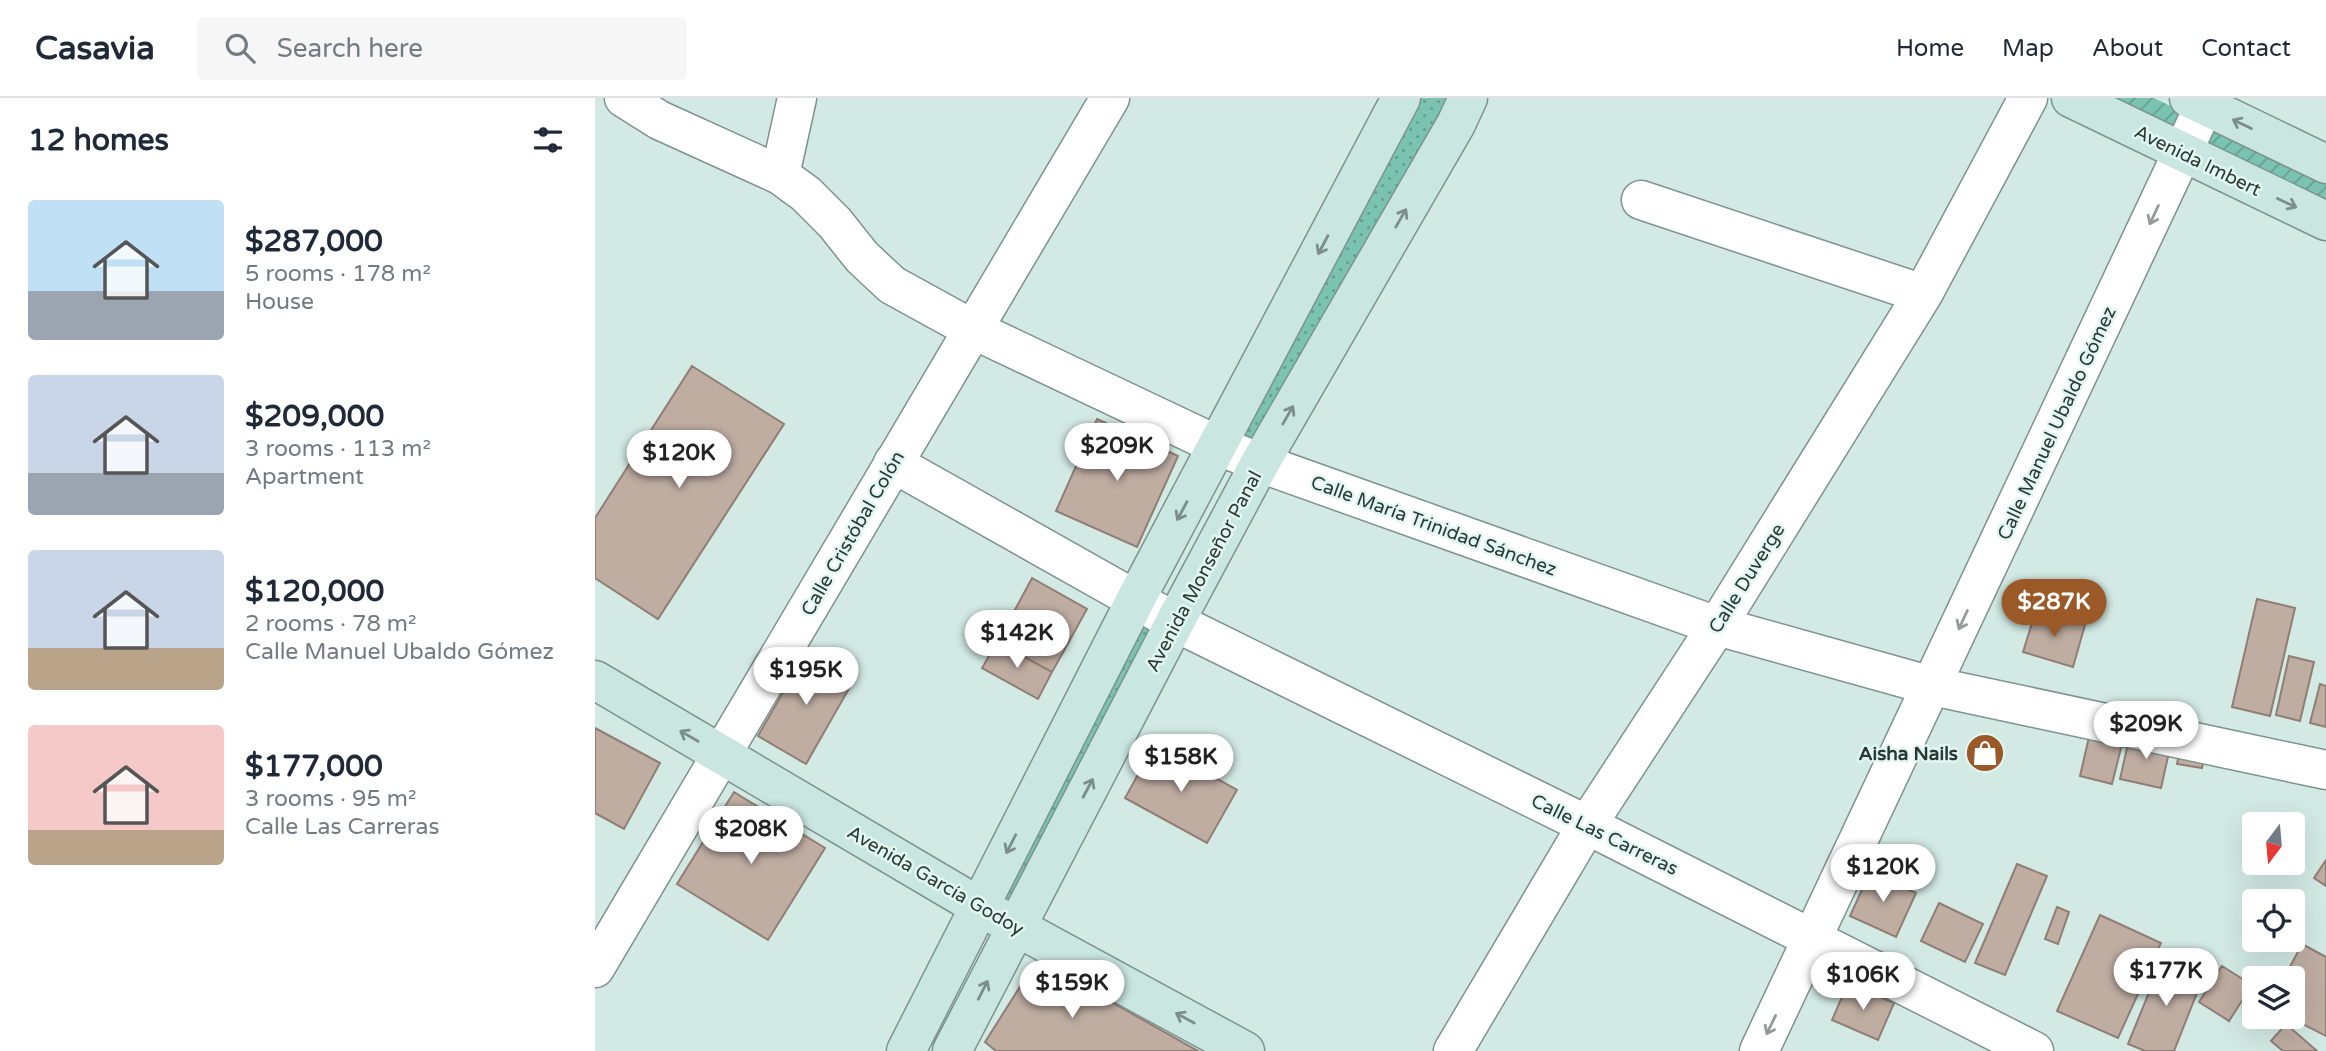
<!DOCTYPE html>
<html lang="en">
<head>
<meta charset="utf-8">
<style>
  :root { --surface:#fff; --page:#f6f6f7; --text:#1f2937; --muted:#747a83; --line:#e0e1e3; --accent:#9c5928 }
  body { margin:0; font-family:"Varela Round",sans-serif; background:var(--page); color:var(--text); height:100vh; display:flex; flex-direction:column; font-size:26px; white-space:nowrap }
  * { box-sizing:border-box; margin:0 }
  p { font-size:23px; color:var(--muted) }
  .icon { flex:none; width:38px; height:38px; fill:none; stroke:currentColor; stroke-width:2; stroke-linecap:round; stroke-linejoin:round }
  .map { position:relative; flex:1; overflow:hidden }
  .drawer { display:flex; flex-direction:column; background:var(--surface); width:595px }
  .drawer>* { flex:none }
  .needle { width:46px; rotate:196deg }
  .tools { position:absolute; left:1647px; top:714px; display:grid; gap:14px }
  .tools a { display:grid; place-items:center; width:63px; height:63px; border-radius:7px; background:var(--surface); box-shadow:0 7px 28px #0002; font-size:35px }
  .price { position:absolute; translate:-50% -60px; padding:0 16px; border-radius:24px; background:#fff; color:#222; font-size:23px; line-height:46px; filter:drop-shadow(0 2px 4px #0008) }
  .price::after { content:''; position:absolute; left:50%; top:42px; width:21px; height:16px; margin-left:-10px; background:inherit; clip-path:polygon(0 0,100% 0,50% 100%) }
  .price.current { background:var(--accent); color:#fff }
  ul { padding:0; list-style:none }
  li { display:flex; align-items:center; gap:21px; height:175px; padding:0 28px }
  li span { display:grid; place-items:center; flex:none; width:196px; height:140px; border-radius:7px; color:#555 }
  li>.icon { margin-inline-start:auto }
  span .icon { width:84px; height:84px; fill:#fffc; stroke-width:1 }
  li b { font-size:30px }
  h2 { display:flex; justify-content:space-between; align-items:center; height:84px; padding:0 28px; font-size:30px }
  header { display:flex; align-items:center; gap:42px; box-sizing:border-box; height:98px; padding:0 35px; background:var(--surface); border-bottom:2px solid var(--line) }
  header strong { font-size:33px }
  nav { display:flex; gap:38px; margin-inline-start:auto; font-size:24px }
  .search { width:490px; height:63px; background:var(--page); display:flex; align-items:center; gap:18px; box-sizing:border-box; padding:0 24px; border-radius:7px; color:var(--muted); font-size:26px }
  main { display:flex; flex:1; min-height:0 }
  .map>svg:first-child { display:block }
  .grass { fill:url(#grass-dots) }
  .garden { fill:url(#garden-furrows) }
  .building { fill:#bfada2; stroke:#907e74; stroke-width:2 }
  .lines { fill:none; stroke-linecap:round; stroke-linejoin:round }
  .minor-casing { stroke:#7d938d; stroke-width:41 }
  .tertiary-casing { stroke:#7d938d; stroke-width:41 }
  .secondary-casing { stroke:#7d938d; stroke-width:41 }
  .minor { stroke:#fff; stroke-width:38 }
  .tertiary { stroke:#fff; stroke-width:38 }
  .secondary { stroke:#c9e6e0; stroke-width:38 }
  .oneway { stroke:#7b8e8a }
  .oneway2 { stroke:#969b9a }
  .labels { text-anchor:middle; stroke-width:5; stroke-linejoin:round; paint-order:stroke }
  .street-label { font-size:19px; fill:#2d3734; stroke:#e0f8f1 }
  .poi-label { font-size:19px; font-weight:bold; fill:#2d3734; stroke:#e0f8f1; text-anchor:end }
</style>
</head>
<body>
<header>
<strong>Casavia</strong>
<div class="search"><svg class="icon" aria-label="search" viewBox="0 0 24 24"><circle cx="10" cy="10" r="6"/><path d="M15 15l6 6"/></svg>Search here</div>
<nav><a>Home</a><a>Map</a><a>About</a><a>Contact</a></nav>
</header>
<main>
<section class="drawer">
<h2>12 homes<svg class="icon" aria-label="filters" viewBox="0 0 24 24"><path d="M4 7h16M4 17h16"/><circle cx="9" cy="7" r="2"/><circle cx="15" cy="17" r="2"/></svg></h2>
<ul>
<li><span style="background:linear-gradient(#bfe0f5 65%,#9aa5b1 0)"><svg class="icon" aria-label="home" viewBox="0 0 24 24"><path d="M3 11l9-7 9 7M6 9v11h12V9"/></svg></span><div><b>$287,000</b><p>5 rooms · 178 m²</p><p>House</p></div></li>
<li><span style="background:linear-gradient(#c9d6e8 70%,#9aa5b1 0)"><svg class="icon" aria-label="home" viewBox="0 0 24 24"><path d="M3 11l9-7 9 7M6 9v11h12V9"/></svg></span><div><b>$209,000</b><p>3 rooms · 113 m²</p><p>Apartment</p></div></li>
<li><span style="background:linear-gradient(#c9d6e8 70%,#b9a48a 0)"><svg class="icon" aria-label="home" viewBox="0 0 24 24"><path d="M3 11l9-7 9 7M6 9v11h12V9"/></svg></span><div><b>$120,000</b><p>2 rooms · 78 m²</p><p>Calle Manuel Ubaldo Gómez</p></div></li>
<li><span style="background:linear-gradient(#f6c9c9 75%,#b9a48a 0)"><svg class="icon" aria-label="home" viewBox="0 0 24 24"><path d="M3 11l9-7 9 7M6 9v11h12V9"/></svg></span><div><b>$177,000</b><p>3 rooms · 95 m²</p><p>Calle Las Carreras</p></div></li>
</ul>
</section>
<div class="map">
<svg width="1731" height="953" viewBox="0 0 1731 953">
  <defs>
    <pattern id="grass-dots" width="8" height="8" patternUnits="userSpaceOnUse" patternTransform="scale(1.75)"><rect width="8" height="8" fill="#7ac3b1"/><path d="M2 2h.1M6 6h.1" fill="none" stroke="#649f91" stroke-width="1.8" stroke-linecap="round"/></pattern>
    <pattern id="garden-furrows" width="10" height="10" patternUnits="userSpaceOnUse" patternTransform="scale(1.75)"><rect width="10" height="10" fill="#7ac3b1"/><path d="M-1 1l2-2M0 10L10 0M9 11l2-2" fill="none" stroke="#649f91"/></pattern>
  </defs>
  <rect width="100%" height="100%" fill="#d3eae4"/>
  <path class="grass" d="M819,0h36l-195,348 -19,-10z
    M544,514l25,14 -152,286 -19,-9z"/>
  <path class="garden" d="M1499,0h60l33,16 -9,26z
    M1615,19l116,56v39l-127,-60z"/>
  <path class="building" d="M97,268l92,58 -126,195 -63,-41v-60z
    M502,321l81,37 -41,91 -81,-36z
    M437,480l55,31 -22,40 -55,-30z
    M1662,501l38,9 -25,108 -38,-9z
    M1441,512l49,15 -12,42 -50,-15z
    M415,521l55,30 -13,23 -55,-30z
    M402,544l55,30 -14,27 -56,-31z
    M212,553l48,27 -49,86 -48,-28z
    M1694,558l25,6 -14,59 -24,-6z
    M1725,586l6,2v41l-16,-4z
    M1497,626l33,8 -13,52 -32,-8z
    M0,630l65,35 -36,66 -29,-16z
    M1534,641h43l-11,49 -41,-9z
    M560,646l82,46 -30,53 -82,-45z
    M1586,646l25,5 -4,19 -25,-4z
    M139,694l91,56 -57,92 -91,-56z
    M1731,762v26l-12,-8z
    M1422,766l30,12 -42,99 -30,-12z
    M1275,774l46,21 -20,44 -46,-21z
    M1344,805l44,21 -18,38 -44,-21z
    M1462,809l12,5 -11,32 -13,-5z
    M1505,817l61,28 -43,95 -61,-27z
    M1707,846l24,13v79l-37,-19h4v-39h-9z
    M1568,860l41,17 -30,76h-29l-17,-7z
    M442,862l161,91h-202l-11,-9z
    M1627,868l30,19 -23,36 -30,-19z
    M1253,885l46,20 -16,37 -46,-20z
    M1691,926l31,27h-34l-12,-10z"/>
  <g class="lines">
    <g class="minor-casing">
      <path id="minor" d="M29,0l35,22 121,55 26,19 29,29 27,34 30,28 80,44 245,116 43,18 457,163 215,60 394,84
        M185,77l17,-77
        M1046,102l282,94
        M298,365l282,159 412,203 447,226
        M858,953l134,-226 130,-199 206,-332 105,-196
        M1164,953l449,-953"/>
    </g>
    <g class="tertiary-casing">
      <path id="tertiary" d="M0,870l515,-870"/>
    </g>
    <g class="secondary-casing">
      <path id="secondary" d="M1476,0l255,123
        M1594,0l137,66
        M0,582l385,227 265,144
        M311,953l230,-452 265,-501
        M357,953l223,-429 85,-159 196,-339 12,-26"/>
    </g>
    <use href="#minor" class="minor"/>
    <use href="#tertiary" class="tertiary"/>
    <use href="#secondary" class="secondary"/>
  </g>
  <defs><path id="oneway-shaft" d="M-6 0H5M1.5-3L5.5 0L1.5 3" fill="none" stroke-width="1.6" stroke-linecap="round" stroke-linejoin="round" transform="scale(1.75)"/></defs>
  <g class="oneway">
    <use href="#oneway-shaft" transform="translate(1647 26) rotate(-154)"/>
    <use href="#oneway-shaft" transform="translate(1692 105) rotate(25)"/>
    <use href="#oneway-shaft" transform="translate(806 120) rotate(-60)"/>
    <use href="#oneway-shaft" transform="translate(728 147) rotate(118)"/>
    <use href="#oneway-shaft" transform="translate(693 317) rotate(-60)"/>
    <use href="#oneway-shaft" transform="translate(587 413) rotate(118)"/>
    <use href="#oneway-shaft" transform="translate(94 638) rotate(-150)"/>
    <use href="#oneway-shaft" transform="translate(493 690) rotate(-62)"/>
    <use href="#oneway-shaft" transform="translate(416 746) rotate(117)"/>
    <use href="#oneway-shaft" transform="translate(388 892) rotate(-63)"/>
    <use href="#oneway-shaft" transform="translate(590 920) rotate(-151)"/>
  </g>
  <g class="oneway2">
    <use href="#oneway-shaft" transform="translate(1559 117) rotate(115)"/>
    <use href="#oneway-shaft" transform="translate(1368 522) rotate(115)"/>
    <use href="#oneway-shaft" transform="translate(1176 927) rotate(116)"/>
  </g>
  <defs>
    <g id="shop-disc" transform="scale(2.0125)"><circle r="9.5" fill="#9c5928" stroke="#e0f8f1"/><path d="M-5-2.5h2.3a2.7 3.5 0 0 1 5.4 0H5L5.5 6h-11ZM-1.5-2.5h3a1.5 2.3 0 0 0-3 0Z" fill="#fff"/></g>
  </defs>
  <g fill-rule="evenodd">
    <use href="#shop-disc" x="1390" y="655"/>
  </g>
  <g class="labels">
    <g class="street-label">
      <text transform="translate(1603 62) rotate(26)" y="7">Avenida Imbert</text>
      <text transform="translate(1461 325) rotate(-65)" y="7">Calle Manuel Ubaldo Gómez</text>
      <text transform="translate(839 427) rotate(20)" y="7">Calle María Trinidad Sánchez</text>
      <text transform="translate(257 435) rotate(-60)" y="7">Calle Cristóbal Colón</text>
      <text transform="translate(608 473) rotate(-62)" y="7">Avenida Monseñor Panal</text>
      <text transform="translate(1151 480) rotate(-58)" y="7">Calle Duverge</text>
      <text transform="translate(1010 736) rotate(26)" y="7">Calle Las Carreras</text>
      <text transform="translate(341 782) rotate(30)" y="7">Avenida García Godoy</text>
    </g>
    <g class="poi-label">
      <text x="1363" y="662">Aisha Nails</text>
    </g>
  </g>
</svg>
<div class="tools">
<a><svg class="needle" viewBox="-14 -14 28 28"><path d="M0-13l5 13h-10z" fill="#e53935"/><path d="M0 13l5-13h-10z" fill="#747a83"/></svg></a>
<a><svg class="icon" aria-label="locate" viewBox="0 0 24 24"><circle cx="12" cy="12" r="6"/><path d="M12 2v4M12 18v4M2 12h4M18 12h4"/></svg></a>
<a><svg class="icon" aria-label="layers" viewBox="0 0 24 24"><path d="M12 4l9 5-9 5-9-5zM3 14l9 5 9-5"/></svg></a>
</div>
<b class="price" style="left:522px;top:385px">$209K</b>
<b class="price" style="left:84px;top:392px">$120K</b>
<b class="price current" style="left:1459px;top:541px">$287K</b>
<b class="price" style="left:422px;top:572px">$142K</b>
<b class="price" style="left:211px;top:609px">$195K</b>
<b class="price" style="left:1551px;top:663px">$209K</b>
<b class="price" style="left:586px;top:696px">$158K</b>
<b class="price" style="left:156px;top:768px">$208K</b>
<b class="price" style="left:1288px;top:806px">$120K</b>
<b class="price" style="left:1571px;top:910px">$177K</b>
<b class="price" style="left:1268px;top:914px">$106K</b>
<b class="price" style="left:477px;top:922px">$159K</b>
</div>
</main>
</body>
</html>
